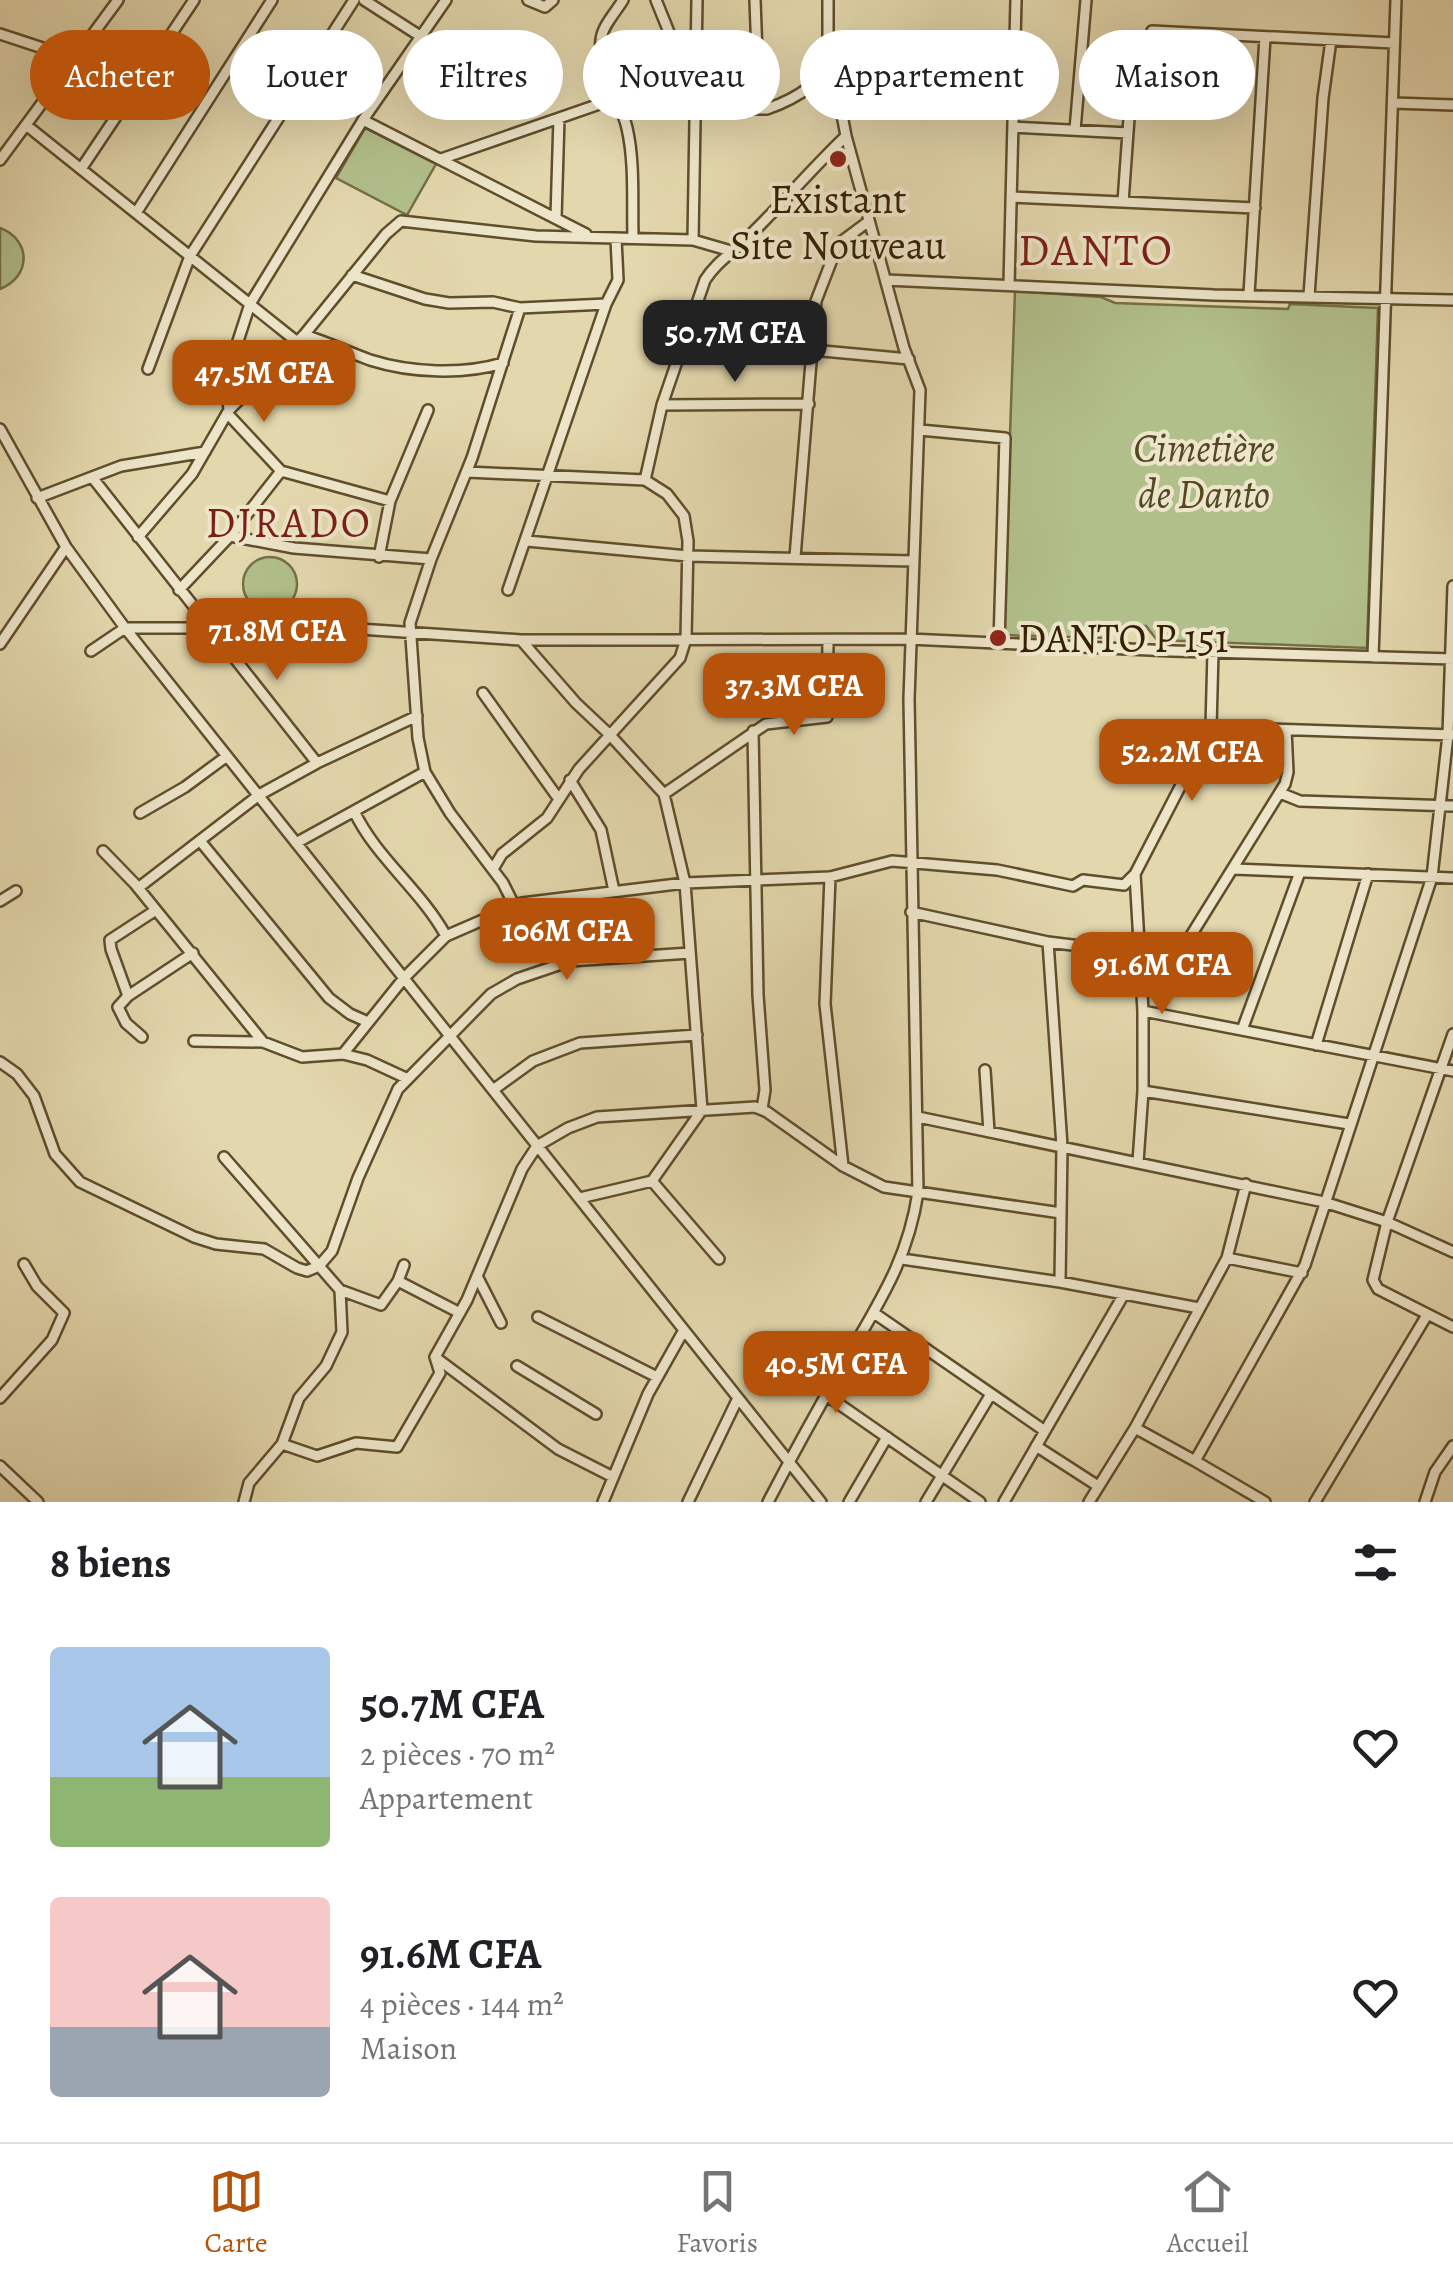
<!DOCTYPE html>
<html lang="fr">
<head>
<meta charset="utf-8">
<style>
  :root { --surface:#fff; --page:#f2f2f2; --text:#202124; --muted:#757577; --line:#e0e0e0; --accent:#b45309 }
  body { margin:0; font-family:Alegreya,serif; background:var(--page); color:var(--text); height:100vh; display:flex; flex-direction:column; font-size:38px; white-space:nowrap }
  * { box-sizing:border-box; margin:0 }
  p { font-size:32px; color:var(--muted) }
  .icon { flex:none; width:55px; height:55px; fill:none; stroke:currentColor; stroke-width:2; stroke-linecap:round; stroke-linejoin:round }
  .map { position:relative; height:1502px; overflow:hidden }
  .details { display:flex; flex-direction:column; background:var(--surface); flex:1 }
  .details>* { flex:none }
  .top-card { position:absolute; left:30px; top:30px; width:1395px; height:90px; display:flex; gap:20px }
  .price { position:absolute; translate:-50% -85px; padding:0 22px; border-radius:20px; background:var(--accent); color:#fff; font-size:32px; line-height:65px; filter:drop-shadow(0 2px 5px #0008) }
  .price::after { content:''; position:absolute; left:50%; top:60px; width:30px; height:22px; margin-left:-15px; background:inherit; clip-path:polygon(0 0,100% 0,50% 100%) }
  .price.current { background:#222; color:#fff }
  ul { padding:0; list-style:none }
  li { display:flex; align-items:center; gap:30px; height:250px; padding:0 50px }
  li span { display:grid; place-items:center; flex:none; width:280px; height:200px; border-radius:10px; color:#555 }
  li>.icon { margin-inline-start:auto }
  span .icon { width:120px; height:120px; fill:#fffc; stroke-width:1 }
  li b { font-size:42px }
  h2 { display:flex; justify-content:space-between; align-items:center; height:120px; padding:0 50px; font-size:42px }
  .chip { padding:0 35px; border-radius:45px; background:var(--surface); box-shadow:0 10px 40px #0002; font-size:35px; line-height:90px }
  .chip.current { background:var(--accent); color:#fff }
  .tabs { display:flex; justify-content:space-around; align-items:center; height:140px; border-top:2px solid var(--line); background:var(--surface); font-size:28px; color:var(--muted) }
  .tabs a { display:grid; justify-items:center; gap:5px }
  .tabs .current { color:var(--accent) }
  .map>svg:first-child { display:block }
  .green { fill:#b1bf8b; stroke:#737046; stroke-width:2.5 }
  .lines { fill:none; stroke-linecap:round; stroke-linejoin:round }
  .minor-casing { stroke:#604e2b; stroke-width:14 }
  .minor { stroke:#ede5ca; stroke-width:9 }
  .poi-dot { fill:#8f2418; stroke:#ede5ca; stroke-width:4 }
  .labels { text-anchor:middle; stroke-width:8; stroke-linejoin:round; paint-order:stroke }
  .poi-label { font-size:40px; fill:#352000; stroke:#ede5ca }
  .park-label { font-size:40px; font-style:italic; fill:#544823; stroke:#ede5ca }
  .neighbourhood-label { font-size:42px; letter-spacing:2.5px; fill:#7a1f14; stroke:#ede5ca }
  .quarter-label { font-size:45px; letter-spacing:2.5px; fill:#7a1f14; stroke:#ede5ca }
</style>
</head>
<body>
<div class="map">
<svg width="1453" height="1502" viewBox="0 0 1453 1502">
  <rect width="100%" height="100%" fill="#e3d7ad"/>
  <filter id="stains"><feTurbulence type="fractalNoise" baseFrequency=".002" numOctaves="4"/><feColorMatrix values="0 0 0 0 .2 0 0 0 0 .09 0 0 0 0 .02 0 0 0 .5 -.17"/></filter>
  <radialGradient id="worn" r=".72"><stop offset=".6" stop-color="#630" stop-opacity="0"/><stop offset="1" stop-color="#630" stop-opacity=".3"/></radialGradient>
  <path class="green" d="M365,128l71,36 -29,51 -71,-37z
    M0,228c32,12 31,49 0,61z
    M1015,291l86,6 14,6 173,6 2,-5 88,4 -11,340 -210,-8 -11,-14h-31l-10,12 -102,-3z
    M243 584a27 27 0 1 1 54 0a27 27 0 1 1-54 0Z"/>
  <g class="lines">
    <g class="minor-casing">
      <path id="minor" d="M364,0l56,36
        M528,0l17,7 8,-7
        M623,0c-7,12 -21,26 -22,40 -4,31 20,60 26,88 8,35 5,74 6,109
        M656,0l36,89
        M755,0l4,109
        M1152,31l242,12
        M0,34l76,25
        M1393,103l60,2
        M695,108l72,1c26,-9 54,-25 64,-51
        M363,120l223,114
        M26,125l270,216
        M1013,127l115,6
        M1075,130l11,-130
        M441,159l173,-60
        M0,160l118,-160
        M81,169l113,-169
        M1011,197l244,11
        M1123,202l9,-126
        M136,213l136,-213
        M556,218l3,-100
        M693,240l4,-240
        M352,275l73,24 24,4 44,-1 27,6 86,-4
        M886,280l328,15 239,5
        M1009,285l7,-285
        M1249,294l16,-257
        M1309,296l14,-198 8,-58
        M304,335c23,7 44,17 66,25 41,13 93,15 133,3
        M812,350l4,-49 22,-57 31,-23
        M148,369l42,-113 164,-256
        M662,405l147,-1
        M229,410l-3,-32 24,-74 113,-184 83,-120
        M227,413l54,58 109,30
        M0,429l66,118 59,81 696,874
        M920,430l85,8 -6,205
        M467,472l178,8 22,14 17,22 4,25 -2,98 -6,19 -101,111 -32,49 -45,36 -9,15
        M92,477l225,286
        M645,480l17,-75 43,-125c11,-17 24,-25 38,-38 36,-34 67,-72 103,-106
        M37,498l84,-32 84,-14
        M230,536l64,12 137,11
        M138,537l54,-63 37,-64 75,-75 82,-101 15,-13 135,15 157,4 38,11
        M527,541l161,15 226,5
        M379,557l11,-56 38,-91
        M795,557l17,-207 97,9
        M179,590l51,-54 51,-65
        M508,590l98,-286 12,-24 -2,-41
        M521,640l55,63 34,32 54,59 21,89 17,227 -50,71 -72,17
        M0,644l66,-97
        M91,651l34,-23 205,-1 191,13 388,-1 263,12 281,8
        M1373,657l23,-657
        M483,693l75,105
        M1211,727l242,8
        M753,731l5,264 7,95 -3,19
        M570,780l31,50 13,61
        M1280,793l20,8 153,5
        M664,794l102,-70 61,-7 1,-77
        M354,811c22,47 67,79 92,125
        M140,813l45,-26 42,-31
        M201,842l128,156 21,16 18,8
        M296,843l129,-71
        M103,851l32,33 128,158
        M1234,869l219,9
        M830,877l-5,127 18,162
        M138,888l121,-93 58,-32 100,-47
        M0,901l16,-10
        M514,905l-11,-22 -53,-70 -25,-41 -7,-34 -8,-115 21,-64 41,-101 48,-150
        M911,912l137,30 129,16 108,-174 3,-12 -2,-42
        M1048,942l14,204 -2,136
        M128,996l65,-43
        M1143,1011l310,60
        M1242,1030l58,-158
        M1453,1034l-66,188 -14,58 5,9 75,38
        M142,1037l-16,-14 -8,-16 10,-11 -17,-47 -1,-9 46,-30
        M194,1041l69,1 39,15 41,-3 24,6 39,18
        M1316,1045l52,-171
        M343,1054l61,-76 42,-42 76,-33 163,-20 145,-6 62,-16 105,9 76,16 10,-6 41,5 11,-11
        M0,1062l17,12 17,22 21,58 25,28 114,55 22,7 48,5 33,19 10,3 12,-5 13,-15 26,-73 40,-89 93,-95 26,-15 53,-18 120,-8
        M985,1070l4,62
        M493,1090l40,-29 47,-18 117,-8
        M1143,1091l206,33
        M918,1117l406,85 63,20 66,30
        M224,1157l116,133
        M1138,1162l5,-71v-80l-8,-137 76,-147 2,-75
        M652,1181l67,78
        M1227,1258l75,15
        M902,1259l158,23 139,26
        M477,1276l24,47
        M398,1281l62,32
        M874,1313l171,118
        M538,1317l119,60
        M517,1366l79,48
        M826,1395l154,107
        M0,1398l52,-58 12,-27 -27,-27 -13,-22
        M1135,1428l60,33
        M282,1444l17,-46 27,-32 16,-34 -2,-42 41,15 17,-24 6,-16
        M1036,1446l62,40
        M0,1466l38,36
        M613,1477l-55,-28 -123,-92 32,-57 55,-131 15,-23 31,-18 29,-11 158,-10 12,5 76,54 41,21 177,26
        M244,1502l5,-19 33,-39 35,12 39,-13 41,4 43,-74 -5,-16
        M603,1502l45,-108 36,-64
        M688,1502l50,-104
        M768,1502c25,-48 51,-95 78,-142 33,-58 62,-100 72,-168l-9,-493 11,-309 -16,-42 -58,-212 -18,-95v-41
        M849,1502l38,-65
        M926,1502l65,-108
        M1004,1502l120,-208
        M1089,1502l46,-74 92,-170 19,-74
        M1265,1502l-70,-41 110,-196 127,-388 16,-142 5,-149
        M1315,1502l112,-187
        M1425,1502l10,-30 18,-26"/>
    </g>
    <use href="#minor" class="minor"/>
  </g>
  <g class="poi-dot">
    <circle cx="838" cy="159" r="10"/>
    <circle cx="998" cy="638" r="10"/>
  </g>
  <g class="labels">
    <g class="poi-label">
      <text x="838" y="213">Existant<tspan x="838" dy="46">Site Nouveau</tspan></text>
      <text x="1018" y="652" text-anchor="start">DANTO P 151</text>
    </g>
    <g class="park-label">
      <text x="1204" y="462">Cimetière<tspan x="1204" dy="46">de Danto</tspan></text>
    </g>
    <g class="neighbourhood-label">
      <text x="289" y="537">DJRADO</text>
    </g>
    <g class="quarter-label">
      <text x="1096" y="265">DANTO</text>
    </g>
  </g>
  <rect width="100%" height="100%" filter="url(#stains)"/>
  <rect width="100%" height="100%" fill="url(#worn)"/>
</svg>
<b class="price current" style="left:735px;top:385px">50.7M CFA</b>
<b class="price" style="left:264px;top:425px">47.5M CFA</b>
<b class="price" style="left:277px;top:683px">71.8M CFA</b>
<b class="price" style="left:794px;top:738px">37.3M CFA</b>
<b class="price" style="left:1192px;top:804px">52.2M CFA</b>
<b class="price" style="left:567px;top:983px">106M CFA</b>
<b class="price" style="left:1162px;top:1017px">91.6M CFA</b>
<b class="price" style="left:836px;top:1416px">40.5M CFA</b>
<div class="top-card">
<a class="chip current">Acheter</a>
<a class="chip">Louer</a>
<a class="chip">Filtres</a>
<a class="chip">Nouveau</a>
<a class="chip">Appartement</a>
<a class="chip">Maison</a>
</div>
</div>
<section class="details">
<h2>8 biens<svg class="icon" aria-label="filters" viewBox="0 0 24 24"><path d="M4 7h16M4 17h16"/><circle cx="9" cy="7" r="2"/><circle cx="15" cy="17" r="2"/></svg></h2>
<ul>
<li><span style="background:linear-gradient(#a9c7e8 65%,#8fb573 0)"><svg class="icon" aria-label="home" viewBox="0 0 24 24"><path d="M3 11l9-7 9 7M6 9v11h12V9"/></svg></span><div><b>50.7M CFA</b><p>2 pièces · 70 m²</p><p>Appartement</p></div><svg class="icon" aria-label="heart" viewBox="0 0 24 24"><path d="M12 20l-8-8c-3-5 5-10 8-4 3-6 11-1 8 4z"/></svg></li>
<li><span style="background:linear-gradient(#f6c9c9 65%,#9aa5b1 0)"><svg class="icon" aria-label="home" viewBox="0 0 24 24"><path d="M3 11l9-7 9 7M6 9v11h12V9"/></svg></span><div><b>91.6M CFA</b><p>4 pièces · 144 m²</p><p>Maison</p></div><svg class="icon" aria-label="heart" viewBox="0 0 24 24"><path d="M12 20l-8-8c-3-5 5-10 8-4 3-6 11-1 8 4z"/></svg></li>
</ul>
</section>
<nav class="tabs">
<a class="current"><svg class="icon" aria-label="map" viewBox="0 0 24 24"><path d="M3 6l6-2 6 2 6-2v14l-6 2-6-2-6 2zM9 4v14M15 6v14"/></svg>Carte</a>
<a><svg class="icon" aria-label="saved" viewBox="0 0 24 24"><path d="M7 4h10v16l-5-4-5 4z"/></svg>Favoris</a>
<a><svg class="icon" aria-label="home" viewBox="0 0 24 24"><path d="M3 11l9-7 9 7M6 9v11h12V9"/></svg>Accueil</a>
</nav>
</body>
</html>
